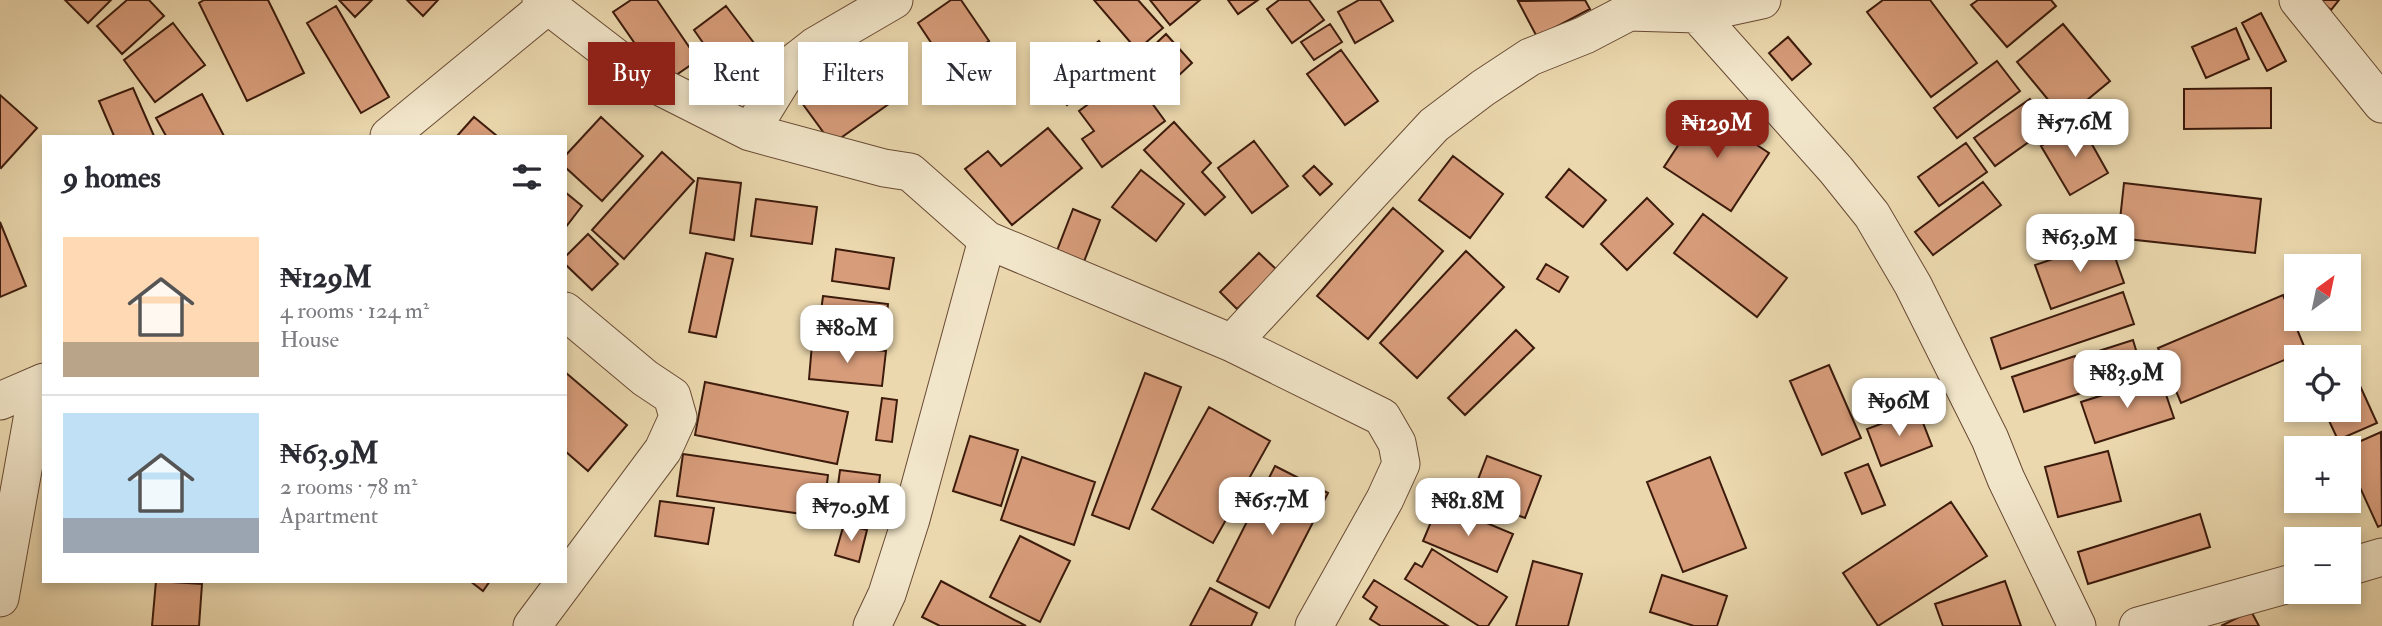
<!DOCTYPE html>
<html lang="en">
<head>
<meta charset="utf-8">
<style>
  :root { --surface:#fff; --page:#f2f2f3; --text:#2b2b33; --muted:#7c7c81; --line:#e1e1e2; --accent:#8f2418 }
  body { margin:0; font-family:"IM FELL Double Pica",serif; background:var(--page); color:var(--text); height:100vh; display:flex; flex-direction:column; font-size:26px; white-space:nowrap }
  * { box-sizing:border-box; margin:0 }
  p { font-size:23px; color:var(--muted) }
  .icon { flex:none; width:38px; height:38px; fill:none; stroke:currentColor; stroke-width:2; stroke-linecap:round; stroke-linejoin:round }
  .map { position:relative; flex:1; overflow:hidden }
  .sheet { position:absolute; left:42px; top:135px; width:525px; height:448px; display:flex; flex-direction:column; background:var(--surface); border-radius:0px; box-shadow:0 4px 10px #0003 }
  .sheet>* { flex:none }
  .guide { position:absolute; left:588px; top:42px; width:665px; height:63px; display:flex; gap:14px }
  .needle { width:46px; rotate:33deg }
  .fabs { position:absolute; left:2284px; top:254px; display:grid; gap:14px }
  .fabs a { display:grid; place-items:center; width:77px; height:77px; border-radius:0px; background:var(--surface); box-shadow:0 4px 10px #0003; font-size:35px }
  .price { position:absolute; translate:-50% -60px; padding:0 16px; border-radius:14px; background:#fff; color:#222; font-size:23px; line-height:46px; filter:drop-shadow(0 2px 4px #0008) }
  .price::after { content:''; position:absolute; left:50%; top:42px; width:21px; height:16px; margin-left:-10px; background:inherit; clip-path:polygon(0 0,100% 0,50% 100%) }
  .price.on { background:var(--accent); color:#fff }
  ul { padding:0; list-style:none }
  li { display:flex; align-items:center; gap:21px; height:175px; padding:0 21px }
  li+li { border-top:2px solid var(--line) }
  li span { display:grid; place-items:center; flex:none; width:196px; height:140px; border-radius:0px; color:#555 }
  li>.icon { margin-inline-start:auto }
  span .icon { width:84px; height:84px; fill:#fffc; stroke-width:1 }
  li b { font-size:30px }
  h2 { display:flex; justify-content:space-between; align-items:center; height:84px; padding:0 21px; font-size:30px }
  .chip { padding:0 24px; border-radius:0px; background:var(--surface); box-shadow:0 4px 10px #0003; font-size:24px; line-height:63px }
  .chip.on { background:var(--accent); color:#fff }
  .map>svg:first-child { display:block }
  .building { fill:#d79c7a; stroke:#3c1b0c; stroke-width:2 }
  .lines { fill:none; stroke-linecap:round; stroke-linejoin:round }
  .street-casing { stroke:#684a34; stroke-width:39 }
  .street { stroke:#f2e6ca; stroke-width:37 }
</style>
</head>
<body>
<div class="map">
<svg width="2382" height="626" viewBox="0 0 2382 626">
  <rect width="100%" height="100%" fill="#ebd8ae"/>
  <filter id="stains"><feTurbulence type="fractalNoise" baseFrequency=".00286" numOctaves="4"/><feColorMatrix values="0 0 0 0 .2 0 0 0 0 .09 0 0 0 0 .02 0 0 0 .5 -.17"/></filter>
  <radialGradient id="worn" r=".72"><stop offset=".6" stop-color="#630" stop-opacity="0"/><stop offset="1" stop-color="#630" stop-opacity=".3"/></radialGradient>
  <path class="building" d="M65,0h46l-23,23z
    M127,0h22l15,16 -42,38 -25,-28z
    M204,0h64l36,73 -57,28 -48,-98z
    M339,0h33l-17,17z
    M407,0h31l-15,16z
    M631,0h26l41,60 -35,24 -50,-72z
    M951,0h10l28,41 -41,27 -30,-45z
    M1094,0h44l25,28 -26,22z
    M1150,0h50l-30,25z
    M1228,0h30l-20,14z
    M1279,0h30l15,20 -32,23 -25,-34z
    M1359,0h21l13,21 -38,22 -17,-31z
    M1585,0l5,9 -53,28 -19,-36z
    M1883,0h47l47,63 -46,34 -64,-85z
    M1978,0h73l5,6 -49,41 -36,-42z
    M2319,0h20l-8,10z
    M336,6l53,91 -28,16 -54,-90z
    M726,6l28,37 -34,24 -26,-37z
    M2261,13l25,48 -19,10 -25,-48z
    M173,23l32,42 -50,37 -31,-42z
    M1330,24l12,18 -28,18 -13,-18z
    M2063,24l47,57 -46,38 -47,-57z
    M2236,28l13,31 -43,19 -14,-31z
    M1166,34l26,29 -32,30 -26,-29z
    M1788,37l23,27 -19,16 -23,-27z
    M1099,41l19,26 -51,38 -19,-25z
    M1341,50l37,51 -33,24 -38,-51z
    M862,59l31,42 -61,43 -30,-41z
    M1997,61l23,30 -63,47 -23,-30z
    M1133,71l19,25 -3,3 16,22 -63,46 -20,-28 12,-8 -15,-20z
    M133,88l21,48h-40l-15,-35z
    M2271,88v40l-87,1v-40z
    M202,94l22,42h-58l-10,-18z
    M0,95l37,33 -36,40 -1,-1z
    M2030,99l20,28 -55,39 -21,-28z
    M1702,109l67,44 -38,58 -67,-44z
    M474,117l23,19h-40z
    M601,117l42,39 -41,45 -37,-34v-11z
    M1174,122l37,41 -9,9 23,25 -20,18 -61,-65z
    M2080,123l28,50 -38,22 -29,-49z
    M1048,128l34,40 -70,57 -47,-56 23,-18 13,15z
    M1254,141l34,45 -36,27 -34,-45z
    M1966,143l21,29 -48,34 -21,-29z
    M662,152l32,29 -70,78 -32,-29z
    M1453,156l50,38 -33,44 -51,-38z
    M1314,166l18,18 -12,11 -17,-19z
    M1569,169l37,31 -23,27 -37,-30z
    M1141,170l43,34 -28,37 -44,-34z
    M698,178l43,5 -7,57 -44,-7z
    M1983,182l18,23 -68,50 -18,-23z
    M2124,183l137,16 -6,54 -137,-15z
    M565,192l17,14 -17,22z
    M1647,198l26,26 -46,46 -26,-26z
    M756,199l61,8 -5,37 -61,-8z
    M1393,208l50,43 -75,88 -51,-43z
    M1073,209l27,11 -20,52 -27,-11z
    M1703,214l84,64 -30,39 -83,-64z
    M0,222l26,64 -26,11z
    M588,234l30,30 -26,26 -27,-26v-7z
    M2109,240l15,43 -73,26 -16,-44z
    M836,249l58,9 -5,31 -57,-8z
    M1466,251l38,36 -87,91 -37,-35z
    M706,253l27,6 -17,78 -27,-5z
    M1259,253l18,17 -40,39 -17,-17z
    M1546,264l22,13 -9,15 -22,-13z
    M2123,292l11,32 -133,45 -10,-31z
    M2283,295l23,56 -125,52 -23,-55z
    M823,296l65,8 -4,38 -66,-8z
    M1516,330l18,18 -69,67 -17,-17z
    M2133,340l11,37 -52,16 -12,-36z
    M812,344l74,7 -4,35 -73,-7z
    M2075,356l12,35 -63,21 -12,-35z
    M1829,365l32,73 -39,17 -32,-74z
    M565,372l62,53 -39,46 -23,-20z
    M1145,373l36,14 -52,142 -37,-14z
    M2160,377l14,41 -79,25 -14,-41z
    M2356,377l21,46 -39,17 -14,-30h24v-30z
    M705,382l143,30 -11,52 -142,-29z
    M882,398l15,2 -5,42 -16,-2z
    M1209,407l61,34 -57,102 -61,-34z
    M1918,410l14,36 -51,20 -14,-37z
    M2381,432l1,93 -4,2 -30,-66v-13h-3z
    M970,436l48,14 -17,56 -48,-15z
    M2108,451l13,50 -63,16 -13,-50z
    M683,454l145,21 -5,42 -146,-21z
    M1487,456l54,20 -16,42 -54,-20z
    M1022,457l73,25 -21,63 -73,-25z
    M1710,457l36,91 -63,24 -36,-90z
    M1868,464l17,41 -23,9 -17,-41z
    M1275,466l53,27 -59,115 -52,-27z
    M840,470l40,5 -4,38 -41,-5z
    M660,501l54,7 -6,36 -53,-8z
    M1951,502l36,54 -109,70 -35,-53z
    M1439,503l74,31 -16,38 -74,-31z
    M2200,514l10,33 -122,37 -10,-32z
    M844,524l23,6 -8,32 -24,-7z
    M1020,536l50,25 -30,61 -50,-25z
    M1432,549l75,48 -19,29h-9l-74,-47 10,-16 7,4z
    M1533,561l49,13 -14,52h-52z
    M1662,575l65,21 -10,30h-23l-44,-14z
    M1374,580l74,46h-67l-11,-7 7,-12 -14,-10z
    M156,581l46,3 -3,42h-47z
    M470,581h20l-7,10z
    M941,581l85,45h-86l-18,-9z
    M2005,581l16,45h-78l-8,-22z
    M1210,588l47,25 -6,13h-61z
    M2251,611l8,15h-38z"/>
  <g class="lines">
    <g class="street-casing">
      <path id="street" d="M541,0l100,77 109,55 134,36 26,4 77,68 245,103 150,74 15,26 4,21 -16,35 -71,127
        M2298,0l84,104
        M1697,14l139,156 36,45 41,70 77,154 16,40 71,147
        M750,132l42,-68 23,-18 79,-46
        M389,136l158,-130 3,-6
        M1232,343l202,-218 49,-37 47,-31 55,-22 44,-23 68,2 65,-14
        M0,401l44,-19
        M2348,567l34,-10
        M0,598l38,-212
        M532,626l131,-176 15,-33 -6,-21 -27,-18 -80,-67
        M872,626l15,-32 24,-75 76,-279
        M2138,626l158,-44"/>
    </g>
    <use href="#street" class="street"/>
  </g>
  <rect width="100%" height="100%" filter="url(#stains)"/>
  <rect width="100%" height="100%" fill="url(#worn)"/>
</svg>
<div class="fabs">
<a><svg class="needle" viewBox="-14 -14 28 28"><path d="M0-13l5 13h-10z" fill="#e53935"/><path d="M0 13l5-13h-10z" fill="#7c7c81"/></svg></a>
<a><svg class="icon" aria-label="locate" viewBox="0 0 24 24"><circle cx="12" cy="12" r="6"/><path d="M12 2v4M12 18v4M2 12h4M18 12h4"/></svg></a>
<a>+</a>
<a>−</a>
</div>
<b class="price" style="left:2075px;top:159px">₦57.6M</b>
<b class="price on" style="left:1717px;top:160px">₦129M</b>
<b class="price" style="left:2080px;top:274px">₦63.9M</b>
<b class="price" style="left:847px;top:365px">₦80M</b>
<b class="price" style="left:2127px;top:410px">₦83.9M</b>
<b class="price" style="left:1899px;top:438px">₦96M</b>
<b class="price" style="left:1272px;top:537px">₦65.7M</b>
<b class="price" style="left:1468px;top:538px">₦81.8M</b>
<b class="price" style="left:851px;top:543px">₦70.9M</b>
<div class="guide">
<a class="chip on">Buy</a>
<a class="chip">Rent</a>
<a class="chip">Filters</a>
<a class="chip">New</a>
<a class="chip">Apartment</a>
</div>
<section class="sheet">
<h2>9 homes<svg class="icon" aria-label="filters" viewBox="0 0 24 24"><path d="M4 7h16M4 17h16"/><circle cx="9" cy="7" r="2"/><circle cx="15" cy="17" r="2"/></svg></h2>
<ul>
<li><span style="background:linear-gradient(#ffd9b3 75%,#b9a48a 0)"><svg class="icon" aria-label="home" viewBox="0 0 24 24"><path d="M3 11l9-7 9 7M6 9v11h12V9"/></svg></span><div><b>₦129M</b><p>4 rooms · 124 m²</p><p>House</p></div></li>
<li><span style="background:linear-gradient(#bfe0f5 75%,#9aa5b1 0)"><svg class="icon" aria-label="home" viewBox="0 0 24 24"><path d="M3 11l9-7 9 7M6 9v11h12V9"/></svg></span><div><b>₦63.9M</b><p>2 rooms · 78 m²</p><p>Apartment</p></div></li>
</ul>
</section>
</div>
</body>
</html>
